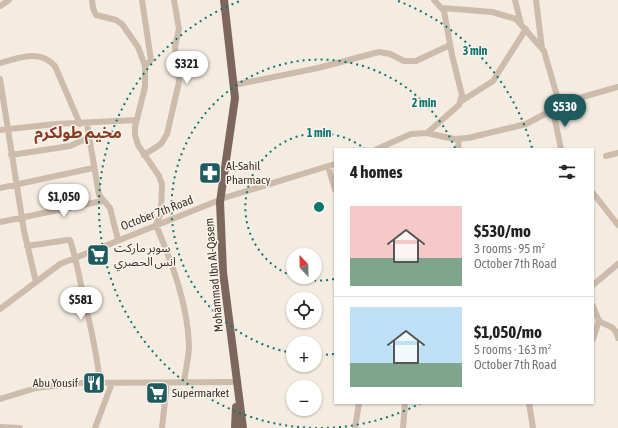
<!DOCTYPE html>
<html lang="en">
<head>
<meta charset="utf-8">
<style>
  :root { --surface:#fff; --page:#f2f2f2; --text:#222; --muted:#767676; --line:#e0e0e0; --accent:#1f5a5e }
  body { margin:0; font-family:"Asap Condensed","Noto Sans Arabic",sans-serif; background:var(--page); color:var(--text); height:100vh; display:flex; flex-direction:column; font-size:15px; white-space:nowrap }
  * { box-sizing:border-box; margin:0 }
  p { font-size:13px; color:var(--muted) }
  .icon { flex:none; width:22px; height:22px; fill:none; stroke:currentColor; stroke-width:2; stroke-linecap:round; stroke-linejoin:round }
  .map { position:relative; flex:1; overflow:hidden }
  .side { position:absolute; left:334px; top:148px; width:260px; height:256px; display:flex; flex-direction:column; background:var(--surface); border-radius:0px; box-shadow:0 1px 3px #0004 }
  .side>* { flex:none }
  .needle { width:26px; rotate:338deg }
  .controls { position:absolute; left:286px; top:248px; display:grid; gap:8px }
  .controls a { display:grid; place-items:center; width:36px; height:36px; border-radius:50%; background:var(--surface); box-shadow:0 1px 3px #0004; font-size:20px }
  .price { position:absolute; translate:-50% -34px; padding:0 9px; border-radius:14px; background:#fff; color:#222; font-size:13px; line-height:26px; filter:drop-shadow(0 1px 2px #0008) }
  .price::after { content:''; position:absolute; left:50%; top:24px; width:12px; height:9px; margin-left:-6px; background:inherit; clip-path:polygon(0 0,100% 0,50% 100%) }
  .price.selected { background:var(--accent); color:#fff }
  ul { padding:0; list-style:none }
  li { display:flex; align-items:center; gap:12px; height:100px; padding:0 16px }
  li+li { border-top:1px solid var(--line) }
  li span { display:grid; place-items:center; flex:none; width:112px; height:80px; border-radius:0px; color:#555 }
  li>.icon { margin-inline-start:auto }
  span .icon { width:48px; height:48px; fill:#fffc; stroke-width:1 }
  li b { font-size:17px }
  h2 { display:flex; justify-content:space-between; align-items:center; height:48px; padding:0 16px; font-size:17px }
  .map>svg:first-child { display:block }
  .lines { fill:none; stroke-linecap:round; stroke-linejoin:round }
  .minor { stroke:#cdbbac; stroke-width:6 }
  .major { stroke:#7d675c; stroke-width:8 }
  .ring { fill:none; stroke:#0f766e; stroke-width:2; stroke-dasharray:2 4 }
  .labels { text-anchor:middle; stroke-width:3; stroke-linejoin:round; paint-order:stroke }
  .poi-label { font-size:12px; fill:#3b302b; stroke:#fbf5ee; text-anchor:start }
  .street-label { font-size:12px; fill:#3b302b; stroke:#fbf5ee }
  .district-label { font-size:16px; font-weight:bold; fill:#8c3b22; stroke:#fbf5ee }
  .centre { fill:#0f766e; stroke:#fbf5ee; stroke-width:2 }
  .ring-label { font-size:12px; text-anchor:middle; font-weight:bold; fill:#0f766e; stroke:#fbf5ee; stroke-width:3; stroke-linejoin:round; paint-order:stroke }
</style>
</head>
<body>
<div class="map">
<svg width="618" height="428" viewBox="0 0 618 428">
  <rect width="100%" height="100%" fill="#f4ebe1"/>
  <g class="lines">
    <path class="minor" d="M92,0l1,8 3,7 20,5 6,4 16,23 7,19v21l-10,40v8l3,10 21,31 3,8 -1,29 -5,12c16,38 32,80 33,121 0,12 -4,25 -5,37
      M142,0l9,60 -6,6
      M515,0l6,24
      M536,0l6,48
      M0,6l9,-6
      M442,8l50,4 24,7 28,32 16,55
      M0,63c20,-5 39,-14 55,3l25,58
      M0,79l24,152 12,51
      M234,85l84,-17 61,-16 11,2 14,7h12l34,-16
      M460,102l33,-21 33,-52
      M553,110l8,39
      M87,124l12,71 11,13 8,32
      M0,130l56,-6 80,-4
      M427,133l32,-28 3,-10 -10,-40 -8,-44 -10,-11
      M377,149l34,-15 16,-1 27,6 14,-1 58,-14 34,-18 19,-8 39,-11
      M458,149l1,-10
      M11,155l59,-9 18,-8
      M144,155l17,-11 6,-10 12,-52 -4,-35 4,-18 -5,-29
      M606,156l12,-3
      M328,166l7,24
      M0,188l93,-20
      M593,193l25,32
      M0,222l102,-21
      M70,240c6,18 9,36 13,54 7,30 14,58 17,89
      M27,246l41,-6
      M593,285l25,-21
      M593,306l6,15c10,6 17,5 19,17
      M0,309l60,-45 167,-67 108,-33
      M593,339l6,-18
      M0,399l36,-11 43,-5 157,-1
      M529,403l4,25
      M0,427l20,1
      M95,428l17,-45
      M162,428l5,-45
      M355,428l4,-25
      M403,428l2,-25"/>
    <path class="major" d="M224,0l11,98 -15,104 3,70 20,156
      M235,428l1,-21"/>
  </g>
  <g class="ring">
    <path d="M334 279A74 74 0 0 1 296 277M292 276A74 74 0 1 1 365 149"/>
    <path d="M334 354A148 148 0 0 1 315 355M292 353A148 148 0 1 1 455 148"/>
    <path d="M421 403A221 221 0 0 1 321 428M317 428A221 221 0 0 1 240 1M398 1A221 221 0 0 1 532 148"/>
  </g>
  <defs>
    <g id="pharmacy-square" transform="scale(1.15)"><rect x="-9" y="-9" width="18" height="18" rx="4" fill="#1f5a5e" stroke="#fbf5ee"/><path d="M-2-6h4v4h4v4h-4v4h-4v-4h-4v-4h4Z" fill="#fff"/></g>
    <g id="supermarket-square" transform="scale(1.15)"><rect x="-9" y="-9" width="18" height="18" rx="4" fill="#1f5a5e" stroke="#fbf5ee"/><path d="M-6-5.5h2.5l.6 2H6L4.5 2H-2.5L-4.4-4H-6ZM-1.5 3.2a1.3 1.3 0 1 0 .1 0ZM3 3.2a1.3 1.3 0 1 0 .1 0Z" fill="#fff"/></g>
    <g id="restaurant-square" transform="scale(1.15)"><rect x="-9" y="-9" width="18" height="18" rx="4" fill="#1f5a5e" stroke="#fbf5ee"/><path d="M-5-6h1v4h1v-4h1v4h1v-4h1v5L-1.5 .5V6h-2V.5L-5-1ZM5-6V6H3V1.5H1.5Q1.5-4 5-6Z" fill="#fff"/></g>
  </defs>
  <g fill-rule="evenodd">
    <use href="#pharmacy-square" x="210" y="173"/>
    <use href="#supermarket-square" x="98" y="255"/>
    <use href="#restaurant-square" x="94" y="383"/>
    <use href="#supermarket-square" x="157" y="393"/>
  </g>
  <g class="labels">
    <g class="poi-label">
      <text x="226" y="170">Al-Sahil<tspan x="226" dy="14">Pharmacy</tspan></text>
      <text x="114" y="252">سوبر ماركت<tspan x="114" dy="14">انس الحصري</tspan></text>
      <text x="78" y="387" text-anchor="end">Abu Yousif</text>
      <text x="172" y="397">Supermarket</text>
    </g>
    <g class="street-label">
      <text transform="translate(157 213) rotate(-21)" y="4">October 7th Road</text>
      <text transform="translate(214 275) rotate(-95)" y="4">Mohammad Ibn Al-Qasem</text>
    </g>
    <g class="district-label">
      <text x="78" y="138">مخيم طولكرم</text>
    </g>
  </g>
  <circle cx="319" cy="207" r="6" class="centre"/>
  <g class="ring-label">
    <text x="475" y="55">3 min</text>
    <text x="424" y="107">2 min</text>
    <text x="319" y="137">1 min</text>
  </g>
</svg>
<div class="controls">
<a><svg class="needle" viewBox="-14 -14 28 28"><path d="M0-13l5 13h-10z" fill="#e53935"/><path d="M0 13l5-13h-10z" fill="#767676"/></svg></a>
<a><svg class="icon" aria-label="locate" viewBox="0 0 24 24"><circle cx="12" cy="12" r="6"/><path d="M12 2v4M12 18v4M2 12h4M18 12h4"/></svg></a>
<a>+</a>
<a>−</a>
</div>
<b class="price" style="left:187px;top:85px">$321</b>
<b class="price selected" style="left:565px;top:128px">$530</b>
<b class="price" style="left:64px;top:218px">$1,050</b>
<b class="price" style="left:81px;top:321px">$581</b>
<section class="side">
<h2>4 homes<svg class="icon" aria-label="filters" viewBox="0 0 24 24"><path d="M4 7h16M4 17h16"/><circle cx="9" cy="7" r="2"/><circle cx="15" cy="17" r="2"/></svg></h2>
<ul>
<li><span style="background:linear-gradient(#f6c9c9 65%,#7fa58c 0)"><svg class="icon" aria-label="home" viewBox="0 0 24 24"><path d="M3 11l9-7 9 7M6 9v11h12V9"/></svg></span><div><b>$530/mo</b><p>3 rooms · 95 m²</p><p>October 7th Road</p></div></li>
<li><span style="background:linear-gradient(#bfe0f5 70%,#7fa58c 0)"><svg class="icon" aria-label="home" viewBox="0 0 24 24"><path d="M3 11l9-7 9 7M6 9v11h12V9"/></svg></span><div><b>$1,050/mo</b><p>5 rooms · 163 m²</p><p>October 7th Road</p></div></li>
</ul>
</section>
</div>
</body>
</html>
